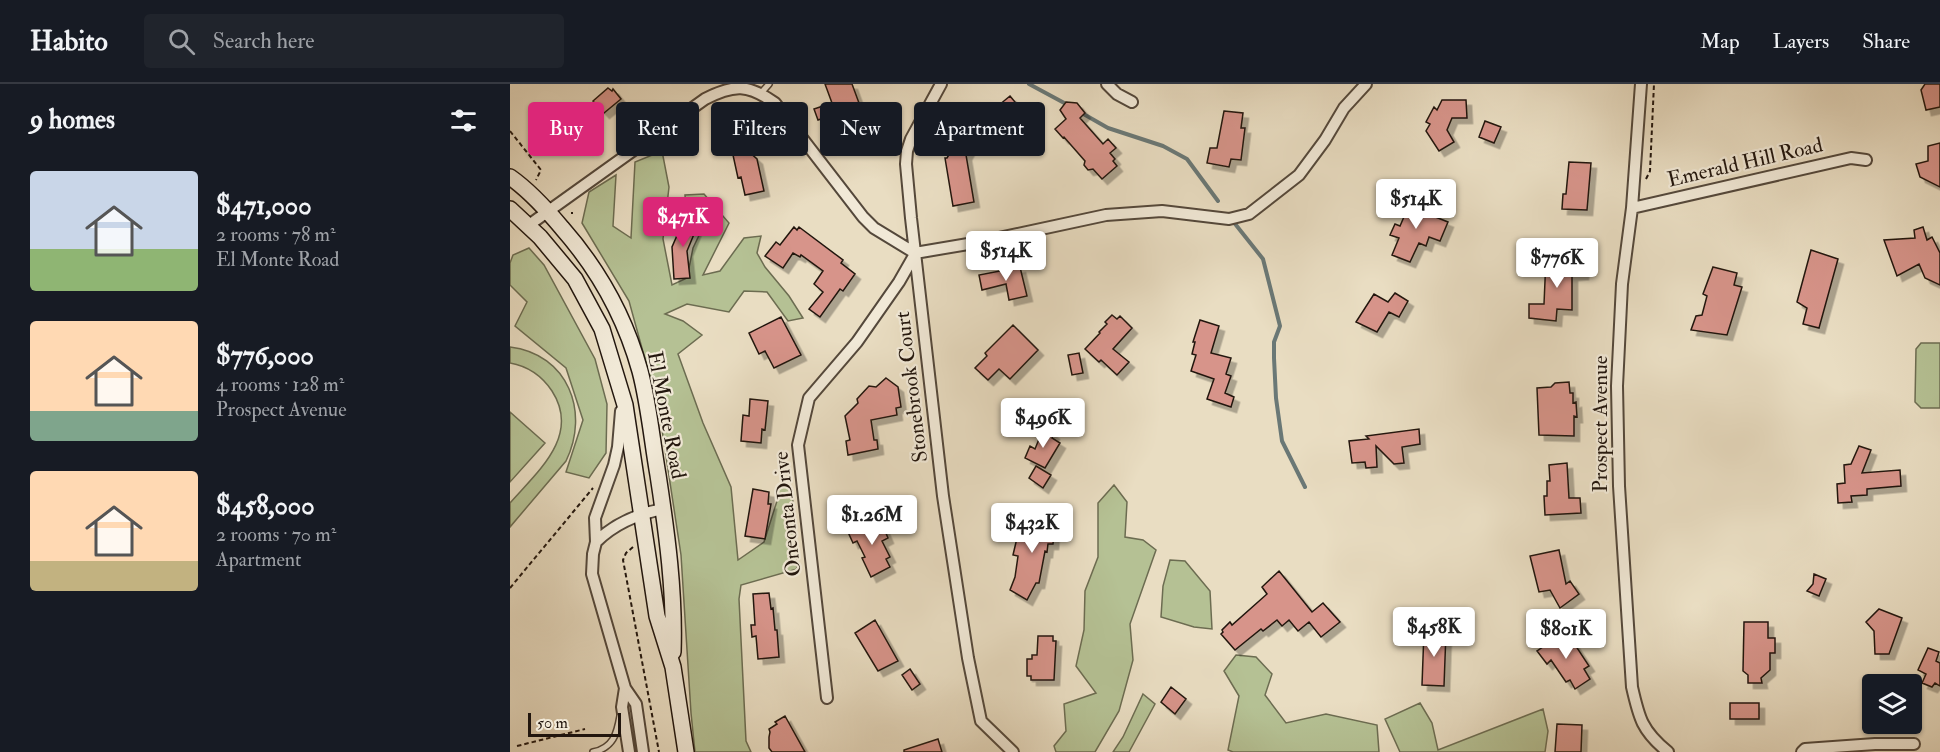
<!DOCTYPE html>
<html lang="en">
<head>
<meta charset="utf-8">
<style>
  :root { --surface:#171b24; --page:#20242c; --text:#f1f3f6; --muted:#9ea1a6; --line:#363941; --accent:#db2777 }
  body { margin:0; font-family:"IM FELL Double Pica",serif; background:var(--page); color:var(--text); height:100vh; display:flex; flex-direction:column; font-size:22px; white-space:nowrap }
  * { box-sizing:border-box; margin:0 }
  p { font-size:20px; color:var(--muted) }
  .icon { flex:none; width:33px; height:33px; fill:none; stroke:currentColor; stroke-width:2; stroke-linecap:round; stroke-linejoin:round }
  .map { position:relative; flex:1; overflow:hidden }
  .side { display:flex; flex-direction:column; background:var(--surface); width:510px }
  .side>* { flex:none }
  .guide { position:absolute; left:18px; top:18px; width:570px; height:54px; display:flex; gap:12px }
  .fabs { position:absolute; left:1352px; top:590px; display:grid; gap:12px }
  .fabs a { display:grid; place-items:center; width:60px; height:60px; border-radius:6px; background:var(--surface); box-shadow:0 2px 4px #0004; font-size:30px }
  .scale { position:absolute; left:18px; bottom:15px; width:93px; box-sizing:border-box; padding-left:6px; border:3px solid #22160e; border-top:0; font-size:16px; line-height:21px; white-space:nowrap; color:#22160e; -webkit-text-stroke:4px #f1e9d7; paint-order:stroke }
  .price { position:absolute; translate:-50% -51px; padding:0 14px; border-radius:6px; background:#fff; color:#222; font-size:20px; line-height:39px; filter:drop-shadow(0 2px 3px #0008) }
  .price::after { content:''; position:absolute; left:50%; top:36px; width:18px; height:14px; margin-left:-9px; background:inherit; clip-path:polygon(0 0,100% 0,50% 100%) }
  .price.selected { background:var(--accent); color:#fff }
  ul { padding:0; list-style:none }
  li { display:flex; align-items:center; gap:18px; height:150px; padding:0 30px }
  li span { display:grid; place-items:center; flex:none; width:168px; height:120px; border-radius:6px; color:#555 }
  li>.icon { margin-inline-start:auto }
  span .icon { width:72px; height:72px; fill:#fffc; stroke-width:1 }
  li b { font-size:26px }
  h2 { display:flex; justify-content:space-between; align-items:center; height:72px; padding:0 30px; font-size:26px }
  .tag { padding:0 21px; border-radius:6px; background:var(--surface); box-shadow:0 2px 4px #0004; font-size:21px; line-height:54px }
  .tag.selected { background:var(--accent); color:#fff }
  header { display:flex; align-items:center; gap:36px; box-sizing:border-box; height:84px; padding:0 30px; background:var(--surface); border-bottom:2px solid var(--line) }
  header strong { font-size:28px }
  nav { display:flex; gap:33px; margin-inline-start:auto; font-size:21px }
  .search { width:420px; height:54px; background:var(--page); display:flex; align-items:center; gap:15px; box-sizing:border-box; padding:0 21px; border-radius:6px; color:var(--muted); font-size:22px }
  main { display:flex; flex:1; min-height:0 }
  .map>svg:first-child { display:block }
  .green { fill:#b5c194; stroke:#6c6c51; stroke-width:1.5 }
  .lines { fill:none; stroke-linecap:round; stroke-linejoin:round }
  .stream { stroke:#6a7876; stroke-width:4 }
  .building { fill:#d7948a; stroke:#22160e; stroke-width:1.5; filter:url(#shadow) }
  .lane-casing { stroke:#54483b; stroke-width:8 }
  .street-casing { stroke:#54483b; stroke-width:14 }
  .secondary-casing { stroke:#22160e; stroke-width:18 }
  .path { stroke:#22160e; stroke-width:2; stroke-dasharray:4.5 3; stroke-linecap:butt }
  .lane { stroke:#f1e9d7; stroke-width:5 }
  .street { stroke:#f1e9d7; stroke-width:10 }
  .secondary { stroke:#f1e9d7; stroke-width:15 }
  .labels { text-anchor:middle; stroke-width:4.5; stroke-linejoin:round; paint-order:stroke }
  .street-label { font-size:21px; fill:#22160e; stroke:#f1e9d7 }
</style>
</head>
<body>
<header>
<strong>Habito</strong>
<div class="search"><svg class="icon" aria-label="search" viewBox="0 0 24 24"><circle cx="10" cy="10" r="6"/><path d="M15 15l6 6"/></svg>Search here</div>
<nav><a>Map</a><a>Layers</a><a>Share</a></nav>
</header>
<main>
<section class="side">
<h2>9 homes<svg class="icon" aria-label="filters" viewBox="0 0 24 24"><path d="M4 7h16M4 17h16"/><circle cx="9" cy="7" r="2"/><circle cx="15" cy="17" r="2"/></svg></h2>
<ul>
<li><span style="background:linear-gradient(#c9d6e8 65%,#8fb573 0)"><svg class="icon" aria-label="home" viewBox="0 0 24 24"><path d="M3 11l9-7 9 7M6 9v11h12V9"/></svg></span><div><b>$471,000</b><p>2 rooms · 78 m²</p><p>El Monte Road</p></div></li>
<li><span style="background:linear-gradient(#ffd9b3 75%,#7fa58c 0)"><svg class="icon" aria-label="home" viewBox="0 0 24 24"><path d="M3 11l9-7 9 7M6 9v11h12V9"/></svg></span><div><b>$776,000</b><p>4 rooms · 128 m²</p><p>Prospect Avenue</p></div></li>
<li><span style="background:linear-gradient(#ffd9b3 75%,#c2b280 0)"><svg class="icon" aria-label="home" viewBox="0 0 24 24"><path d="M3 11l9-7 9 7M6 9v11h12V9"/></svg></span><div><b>$458,000</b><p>2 rooms · 70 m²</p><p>Apartment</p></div></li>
</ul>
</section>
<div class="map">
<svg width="1430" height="668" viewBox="0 0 1430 668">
  <defs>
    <filter id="shadow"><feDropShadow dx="5.5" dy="5.5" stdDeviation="0" flood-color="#0004"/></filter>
  </defs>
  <rect width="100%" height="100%" fill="#e9ddc2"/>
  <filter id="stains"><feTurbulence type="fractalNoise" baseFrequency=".00333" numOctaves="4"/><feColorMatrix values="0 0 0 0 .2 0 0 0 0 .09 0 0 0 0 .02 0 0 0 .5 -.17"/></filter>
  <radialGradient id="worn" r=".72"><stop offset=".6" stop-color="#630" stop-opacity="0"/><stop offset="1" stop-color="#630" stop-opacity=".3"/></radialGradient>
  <path class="green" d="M152,67l7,36 -6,52 9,46 15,-7 6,-30 11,-23 -18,-16 -1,-14 19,-1 25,29 -26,52 17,-4 24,-33 17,-2 -4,17 8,14 24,29 14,22 -15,3 -21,-29 -23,-1 -15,21 -42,-8 -22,10 18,7 19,14 -24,19 25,69 28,64 7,73 26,-18 13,-41 2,-17 13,4 5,81 -56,16 -2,14 7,142 5,11h-56l-4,-39 -10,-158 -22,-145 -30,-109 -47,-78 7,-31 27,-17 -3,51 18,12 4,-76z
    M19,164l15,17 51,94 12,45 -1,49 -17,25 -23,-6 17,-52 -17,-52 -51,-42 12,-24 -17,-17v-22l3,-8z
    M1411,259h19v65h-19l-6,-6 1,-53z
    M0,263c58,7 80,65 56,114l-56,66v-24c27,-31 71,-67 42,-112 -10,-15 -25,-25 -42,-28z
    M0,328l35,31 -35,39z
    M604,401l13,17 -2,35 18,3 13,10 -26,74 3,36 -14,51 -24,41h-39l-2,-6 12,-15 -2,-27 32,-11 -20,-27 8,-36 1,-39 13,-34v-54z
    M660,476l15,1 25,30 2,38 -18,-2 -33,-10 2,-31z
    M726,571l20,2 16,17 -7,21 21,28 40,-9 51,11 2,27h-146l-5,-2 11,-54 -15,-25z
    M633,610l12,10 -26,48h-16l10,-15z
    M910,619l12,20 6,27 105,-41 5,22 -3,21h-145l-15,-33z"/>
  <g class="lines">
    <path class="stream" d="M519,0l39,21
      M570,28l28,16 55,18 24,13 31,42
      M722,136l31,39 17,67 -6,16v16l2,40 6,43 23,46"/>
  </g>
  <path class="building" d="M315,0h27l7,19 -18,7 10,29 -9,3 -9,-25 -8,3 -1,-2 -6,2 -4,-11 18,-6z
    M1415,0h15v23l-14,3 -5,-20z
    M98,4l4,3 1,-2 8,10 -17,14 -11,-12z
    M500,12l10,12 -11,10 -10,-13z
    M932,16h24l1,18h-15l-5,12 7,12 -15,9 -13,-20 4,-7 -4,-2 8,-15 3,3z
    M556,18l11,1 8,10 -5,5 23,26 5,-5 8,9 -6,5 5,6 -2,2 4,5 -15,13 -9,-10 -5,1 -4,-5 1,-4 -21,-24 -1,1 -8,-9 11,-10 -6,-9z
    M714,27l19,2 -2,15h4l-4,32 -10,-1 -2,8 -22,-4 3,-15h7z
    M975,37l16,6 -7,16 -15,-6z
    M456,43l12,7 -12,21 8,47 -21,4 -8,-48h2z
    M1430,59v44l-20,-10 -4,-13 12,-3v-15z
    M238,67l9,8 7,32 -19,4 -4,-18 -3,1 -5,-23z
    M1059,78l22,1 -4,47 -25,-1 1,-15h3z
    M903,112l14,6 -4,10 25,10 -8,19 -11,-4 -3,9 -7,-3 -9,19 -18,-7 7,-17 -9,-3 5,-11 5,2z
    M176,131l13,7 -12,29 3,27 -16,1 -2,-32z
    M284,143l3,3 2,-3 44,33 -2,3 14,11 -12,17 -3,-2 -20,28 -11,-8 14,-17 -9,-8 9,-13 -22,-16 -1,2 -7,-4 -10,15 -18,-12 11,-14 4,3z
    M1413,143l4,13 5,-3 8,16v32l-15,-7 -6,-14 -22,12 -13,-36 31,-2 -1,-8z
    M1301,166l27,9 -19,69 -16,-4 4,-16 -10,-6z
    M1036,174l37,3v13l-11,1v35l-15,-1 -1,12 -27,-3v-14h15z
    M510,183l7,29 -18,4 -3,-16 -24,6 -3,-15z
    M1203,183l24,6 -3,12 8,2 -15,48 -36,-5 5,-14 6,-1 5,-19 -4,-2z
    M885,209l13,8 -9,16 -10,-5 -12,20 -21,-10 18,-28 14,8z
    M602,231l5,4 3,-3 12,12 -19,21 16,13 -12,13 -16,-15 -2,2 -14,-13 15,-16 -1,-1 8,-8 -2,-2z
    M271,233l20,38 -27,13 -9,-17 -6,3 -10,-21z
    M690,236l19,6 -8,27 20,5 -5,16 5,2 -6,17 9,4 -3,10 -24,-8 7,-20 -23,-8 5,-16 -4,-1 3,-12h-2z
    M503,241l25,25 -28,29 -11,-10 -11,11 -13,-12 12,-12 -2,-3z
    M569,269l4,20 -11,2 -4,-20z
    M376,294l12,9 3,20 -5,1 1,7 -26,5 3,20h3l1,9 -30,6 -2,-14 4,-1 -5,-24 13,-13 -1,-4 12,-13 7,1z
    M1059,298l1,11h3v10l3,-1 1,15 -3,-1v20l-35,-1 -2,-47 14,-1 4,-4z
    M240,315l18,2 -3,29 -3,-1 -1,14 -20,-2 2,-26 6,1z
    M534,343l10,7 -2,4 8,5 -15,25 -20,-10 5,-12 5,3z
    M909,345l1,15 -18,3 2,16 -10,1 -18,-18 1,21 -11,1 -1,-6 -13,1 -3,-22 20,-2 -3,-3z
    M1349,362l12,4 -9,23 38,-3 1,16 -34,3v6l-16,1 1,6 -14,1 -1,-19 8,-1 -1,-18 7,-1z
    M1057,379l2,35h11l1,15 -36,2 -1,-19h3v-15h3l-1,-16z
    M526,382l15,9 -8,13 -14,-10z
    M243,405l16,3 -1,12h3l-6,35 -20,-3z
    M369,433l9,21 -6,3 8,16 -4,2 4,8 -19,10 -9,-19 3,-1 -8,-16 -4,2 -5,-11z
    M546,435l6,4 -1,7 -7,1 -1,13h-5l-1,8 -2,-1 -6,32h-3l-9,17 -17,-10 5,-13 3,-21 -5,-1 4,-17 4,1 3,-17z
    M1049,466l7,34 4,-3 9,13 -19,14 -10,-18 -11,2 -9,-36z
    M769,487l33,41 11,-9 17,19 -19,15 -12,-15 -11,9 -9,-11 -7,6 -5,-6 -14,11 -2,-2 -26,21 -14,-16 2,-2 -1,-2 8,-8 2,3 35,-31 -5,-7z
    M1304,490l12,5 -7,17 -12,-5 6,-7z
    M259,509l2,16 2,-1 2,22h2l2,27 -21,2 -2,-23 -4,1 -1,-12h4l-2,-31z
    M1369,525l23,9 -13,36h-14l-1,-23 -8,-9z
    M365,536l23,41 -20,10 -23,-38z
    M1234,538h24v16h7v15h-5v17l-9,8 1,5h-14v-8l-5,-4z
    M914,547l22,1 -2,54 -22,-1z
    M1051,551l4,6 5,-4 19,29 -5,3 6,10 -15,10 -5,-9 -4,2 -15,-22 -4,4 -10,-13z
    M528,552h15v5h3l-2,39h-23v-4h-4v-17h5v-4h5z
    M1418,564l11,4 -3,9 4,2v23l-5,-3 -3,4 -10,-4 4,-9 -8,-4z
    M400,585l10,15 -8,6 -10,-15z
    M661,603l15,12 -11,15 -14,-12z
    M1220,619h29v16h-29z
    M275,632l20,36h-33l-3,-4v-11l1,-5 -1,-3 8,-5 -2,-2z
    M1047,640l25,1 -1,27h-26z
    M428,655l4,13h-38v-2z"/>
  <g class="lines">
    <g class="lane-casing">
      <path id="lane" d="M251,9l8,-9
        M83,668c20,-4 24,-18 27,-36"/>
    </g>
    <g class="street-casing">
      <path id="street" d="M431,0l-30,55 -4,12 -1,13 5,54 32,278 25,162 13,63 32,31
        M597,0l10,10 15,8
        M1131,0l-9,124 -10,76 -5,102 2,100 13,201c7,31 10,44 36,65
        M1122,124l219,-50 15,2
        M19,141l176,-126c29,-15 43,-15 70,4l88,114 11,11 41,25 65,-11 126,-27 56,-4 67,8 20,-5 50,-39 26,-35 19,-32 22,-24
        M111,327l-3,36 -4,18 -19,53 1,24 -3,12 -1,20 33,114 11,16 7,48
        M86,458c19,-19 41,-28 67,-33
        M115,604l-3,19 7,45
        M317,614l-29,-253 11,-47 48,-56 42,-60 16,-28
        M1292,668l3,-3 70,-5h39"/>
    </g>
    <g class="secondary-casing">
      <path id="secondary" d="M0,93c20,14 37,33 52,51 37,42 63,89 78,143 9,34 12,70 18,104 9,59 17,117 15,177
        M0,125l30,28 35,42 27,50 23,76 32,211 16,51 13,85"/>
    </g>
    <path class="path" d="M0,47l31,39 -5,10
      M1136,95l4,-8 4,-87
      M61,129h2
      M123,463l-7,6 -3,7 36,192
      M0,504l83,-100
      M7,662l68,-17"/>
    <use href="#lane" class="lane"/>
    <use href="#street" class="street"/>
    <use href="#secondary" class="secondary"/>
  </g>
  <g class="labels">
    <g class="street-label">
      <text transform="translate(1235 78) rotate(-13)" y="7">Emerald Hill Road</text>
      <text transform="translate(401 303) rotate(-97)" y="7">Stonebrook Court</text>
      <text transform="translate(157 331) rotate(79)" y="7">El Monte Road</text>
      <text transform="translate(1090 340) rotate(-90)" y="7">Prospect Avenue</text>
      <text transform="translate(277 430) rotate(-96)" y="7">Oneonta Drive</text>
    </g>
  </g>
  <rect width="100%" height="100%" filter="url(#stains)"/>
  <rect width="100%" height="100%" fill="url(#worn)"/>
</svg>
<div class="fabs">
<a><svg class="icon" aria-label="layers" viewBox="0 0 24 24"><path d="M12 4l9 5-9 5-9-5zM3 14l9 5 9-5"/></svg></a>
</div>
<div class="scale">50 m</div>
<b class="price" style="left:906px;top:146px">$514K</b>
<b class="price selected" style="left:173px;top:164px">$471K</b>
<b class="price" style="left:496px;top:198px">$514K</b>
<b class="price" style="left:1047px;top:205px">$776K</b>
<b class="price" style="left:533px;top:365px">$496K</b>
<b class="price" style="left:362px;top:462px">$1.26M</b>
<b class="price" style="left:522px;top:470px">$432K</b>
<b class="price" style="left:924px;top:574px">$458K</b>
<b class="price" style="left:1056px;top:576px">$801K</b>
<div class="guide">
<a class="tag selected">Buy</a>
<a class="tag">Rent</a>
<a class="tag">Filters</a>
<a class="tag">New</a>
<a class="tag">Apartment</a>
</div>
</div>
</main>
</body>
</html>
